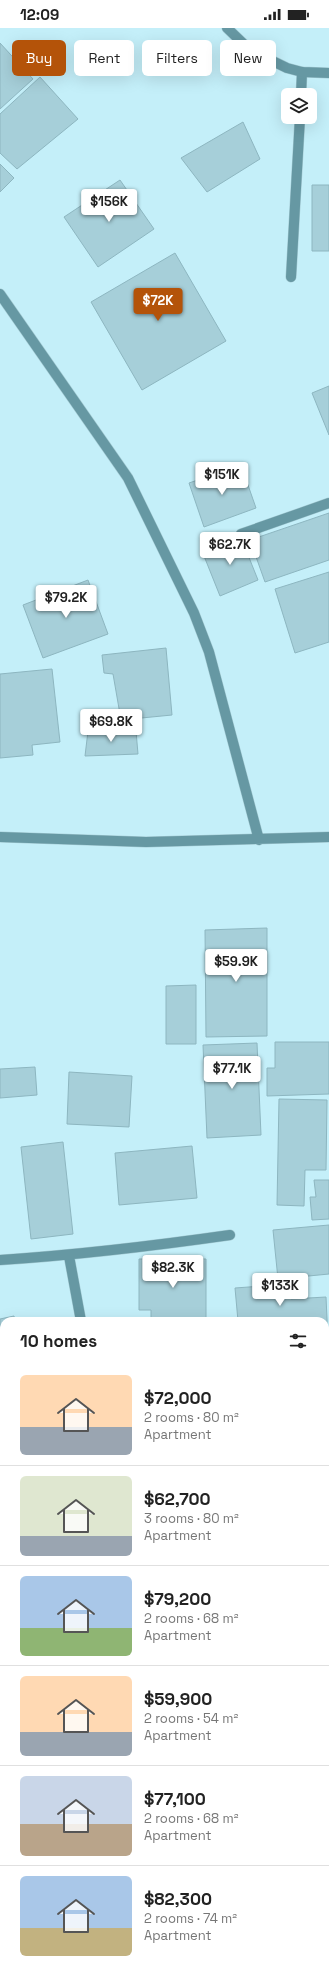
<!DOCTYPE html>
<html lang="en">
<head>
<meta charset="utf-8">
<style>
  :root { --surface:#fff; --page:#f6f6f6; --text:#222; --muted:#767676; --line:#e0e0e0; --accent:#b45309 }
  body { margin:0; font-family:"Space Grotesk",sans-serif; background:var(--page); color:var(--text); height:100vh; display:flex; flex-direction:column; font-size:15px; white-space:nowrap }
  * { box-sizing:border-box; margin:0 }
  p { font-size:13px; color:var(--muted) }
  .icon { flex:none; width:22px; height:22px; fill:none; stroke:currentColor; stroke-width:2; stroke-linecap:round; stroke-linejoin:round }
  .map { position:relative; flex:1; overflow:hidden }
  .details { position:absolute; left:0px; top:1289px; width:329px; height:656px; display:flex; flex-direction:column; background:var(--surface); border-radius:12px 12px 0 0; box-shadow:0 4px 16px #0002 }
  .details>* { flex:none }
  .guide { position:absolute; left:12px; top:12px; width:305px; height:36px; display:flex; gap:8px }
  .controls { position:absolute; left:281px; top:60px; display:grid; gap:8px }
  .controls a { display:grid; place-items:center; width:36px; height:36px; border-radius:6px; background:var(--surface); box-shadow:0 4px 16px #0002; font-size:20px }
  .price { position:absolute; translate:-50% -34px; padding:0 9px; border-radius:4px; background:#fff; color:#222; font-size:13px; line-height:26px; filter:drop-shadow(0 1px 2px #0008) }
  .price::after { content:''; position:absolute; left:50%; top:24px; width:12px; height:9px; margin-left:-6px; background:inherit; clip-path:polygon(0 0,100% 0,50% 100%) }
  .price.active { background:var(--accent); color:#fff }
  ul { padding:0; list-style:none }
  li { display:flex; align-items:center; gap:12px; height:100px; padding:0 20px }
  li+li { border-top:1px solid var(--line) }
  li span { display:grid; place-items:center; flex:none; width:112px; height:80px; border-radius:6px; color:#555 }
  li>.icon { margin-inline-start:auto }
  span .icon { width:48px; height:48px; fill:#fffc; stroke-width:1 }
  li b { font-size:17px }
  h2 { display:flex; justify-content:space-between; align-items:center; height:48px; padding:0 20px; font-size:17px }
  .pill { padding:0 14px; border-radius:6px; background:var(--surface); box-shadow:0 4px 16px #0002; font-size:14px; line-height:36px }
  .pill.active { background:var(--accent); color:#fff }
  .status { display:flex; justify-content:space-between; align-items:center; height:28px; padding:0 20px; background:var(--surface); direction:ltr }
  .status svg { height:11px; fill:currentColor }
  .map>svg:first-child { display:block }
  .building { fill:#a6cfd9; stroke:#8db6c0 }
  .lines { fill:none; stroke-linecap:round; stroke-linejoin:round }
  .lane-casing { stroke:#a5cbd4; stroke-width:11 }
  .street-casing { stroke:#a5cbd4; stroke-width:11 }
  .lane { stroke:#6698a3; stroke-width:10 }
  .street { stroke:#6698a3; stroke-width:10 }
</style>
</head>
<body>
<div class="status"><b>12:09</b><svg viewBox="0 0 49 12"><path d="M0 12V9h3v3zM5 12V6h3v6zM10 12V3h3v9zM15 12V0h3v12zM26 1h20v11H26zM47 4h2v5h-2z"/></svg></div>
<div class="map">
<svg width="329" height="1945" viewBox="0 0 329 1945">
  <rect width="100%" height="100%" fill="#c4eff9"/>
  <path class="building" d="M0,15l33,36 -33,30z
    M40,49l38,42 -61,50 -17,-16v-39z
    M243,94l17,37 -53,33 -26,-34z
    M0,136l14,14 -14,14z
    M120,152l34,49 -56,38 -34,-50z
    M312,157h17v66h-17z
    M175,225l51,88 -84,49 -51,-88z
    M329,358v49l-17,-42z
    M241,437l15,43 -52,19 -15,-44z
    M329,485v47l-64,22 -15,-42z
    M240,507l18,45 -38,16 -18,-45z
    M329,544v70l-34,11 -20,-64z
    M88,552l20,54 -65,24 -20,-53z
    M166,620l6,67 -51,5 -8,-46 -9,-1 -2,-18z
    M52,641l8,73 -28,3 1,10 -33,3v-84z
    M88,703h48l2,23 -53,2z
    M267,900v108l-61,1 -1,-107z
    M196,957v59h-30v-58z
    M275,1014h54v52l-62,2v-28h8z
    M257,1015l4,92 -54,3 -4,-93z
    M35,1039l2,28 -37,3v-29z
    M69,1044l63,4 -3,51 -62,-3z
    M279,1071l48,1 -1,70h-21l-1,36 -27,-1z
    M63,1114l10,92 -42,5 -10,-92z
    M192,1118l5,52 -78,7 -4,-52z
    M314,1152h15v39l-17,1 -2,-23h6z
    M329,1197v49l-51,5 -5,-49z
    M139,1231h67v62h-55v-11h-12z
    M290,1256l1,15 35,-2 3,66 -4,1v-43h-87l-3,-33z
    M14,1288l1,5h-11v103l-4,1v-106z
    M329,1567v26h-4v-25z
    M325,1654h4v59h-4z
    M325,1723h4v111h-4z
    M0,1758l4,1v24l-4,12z
    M329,1871v35l-4,1v-35z
    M138,1941h28v4h-28z
    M215,1941h39l1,4h-40z"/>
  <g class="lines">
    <g class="lane-casing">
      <path id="lane" d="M301,67l1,-23
        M291,249l9,-160
        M241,506l88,-31"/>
    </g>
    <g class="street-casing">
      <path id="street" d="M227,0l23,22 37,18 15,4 27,1
        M0,266l128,184 66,135 15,39 50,188
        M0,809l146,5 183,-5
        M69,1228l12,65
        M0,1232c77,-5 153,-14 230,-25
        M325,1527l4,-1
        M0,1558l4,1
        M325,1849h4
        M12,1945v-4"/>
    </g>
    <use href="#lane" class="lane"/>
    <use href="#street" class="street"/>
  </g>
</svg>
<div class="controls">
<a><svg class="icon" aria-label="layers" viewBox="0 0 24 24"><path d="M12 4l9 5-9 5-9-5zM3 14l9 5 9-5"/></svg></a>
</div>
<b class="price" style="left:109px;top:195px">$156K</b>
<b class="price active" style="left:158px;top:294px">$72K</b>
<b class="price" style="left:222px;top:468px">$151K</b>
<b class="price" style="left:230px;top:538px">$62.7K</b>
<b class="price" style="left:66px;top:591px">$79.2K</b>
<b class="price" style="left:111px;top:715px">$69.8K</b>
<b class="price" style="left:236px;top:955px">$59.9K</b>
<b class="price" style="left:232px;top:1062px">$77.1K</b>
<b class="price" style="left:173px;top:1261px">$82.3K</b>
<b class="price" style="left:280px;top:1279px">$133K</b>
<div class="guide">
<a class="pill active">Buy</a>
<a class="pill">Rent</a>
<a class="pill">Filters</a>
<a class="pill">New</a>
</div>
<section class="details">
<h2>10 homes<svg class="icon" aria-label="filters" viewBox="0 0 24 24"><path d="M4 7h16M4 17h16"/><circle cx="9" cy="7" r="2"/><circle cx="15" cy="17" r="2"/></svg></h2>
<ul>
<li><span style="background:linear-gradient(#ffd9b3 65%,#9aa5b1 0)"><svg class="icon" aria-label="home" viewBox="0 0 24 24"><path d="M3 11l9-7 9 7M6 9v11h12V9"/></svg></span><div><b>$72,000</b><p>2 rooms · 80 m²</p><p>Apartment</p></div></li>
<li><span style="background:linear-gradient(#dfe7d0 75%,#9aa5b1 0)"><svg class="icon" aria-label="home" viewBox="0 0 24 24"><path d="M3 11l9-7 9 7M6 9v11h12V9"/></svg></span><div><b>$62,700</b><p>3 rooms · 80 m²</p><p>Apartment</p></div></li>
<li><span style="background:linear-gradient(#a9c7e8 65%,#8fb573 0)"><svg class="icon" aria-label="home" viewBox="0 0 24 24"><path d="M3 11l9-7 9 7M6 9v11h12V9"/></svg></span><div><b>$79,200</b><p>2 rooms · 68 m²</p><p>Apartment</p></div></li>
<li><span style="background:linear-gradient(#ffd9b3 70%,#9aa5b1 0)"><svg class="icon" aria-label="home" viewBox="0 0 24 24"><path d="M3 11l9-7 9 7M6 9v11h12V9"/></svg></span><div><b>$59,900</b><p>2 rooms · 54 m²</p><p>Apartment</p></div></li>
<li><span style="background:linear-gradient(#c9d6e8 60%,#b9a48a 0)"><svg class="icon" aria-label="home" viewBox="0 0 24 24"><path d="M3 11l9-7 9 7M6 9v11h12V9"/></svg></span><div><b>$77,100</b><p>2 rooms · 68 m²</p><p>Apartment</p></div></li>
<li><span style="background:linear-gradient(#a9c7e8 65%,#c2b280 0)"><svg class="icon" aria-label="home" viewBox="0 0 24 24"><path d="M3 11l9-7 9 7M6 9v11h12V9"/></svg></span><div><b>$82,300</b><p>2 rooms · 74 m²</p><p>Apartment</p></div></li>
</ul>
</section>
</div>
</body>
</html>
